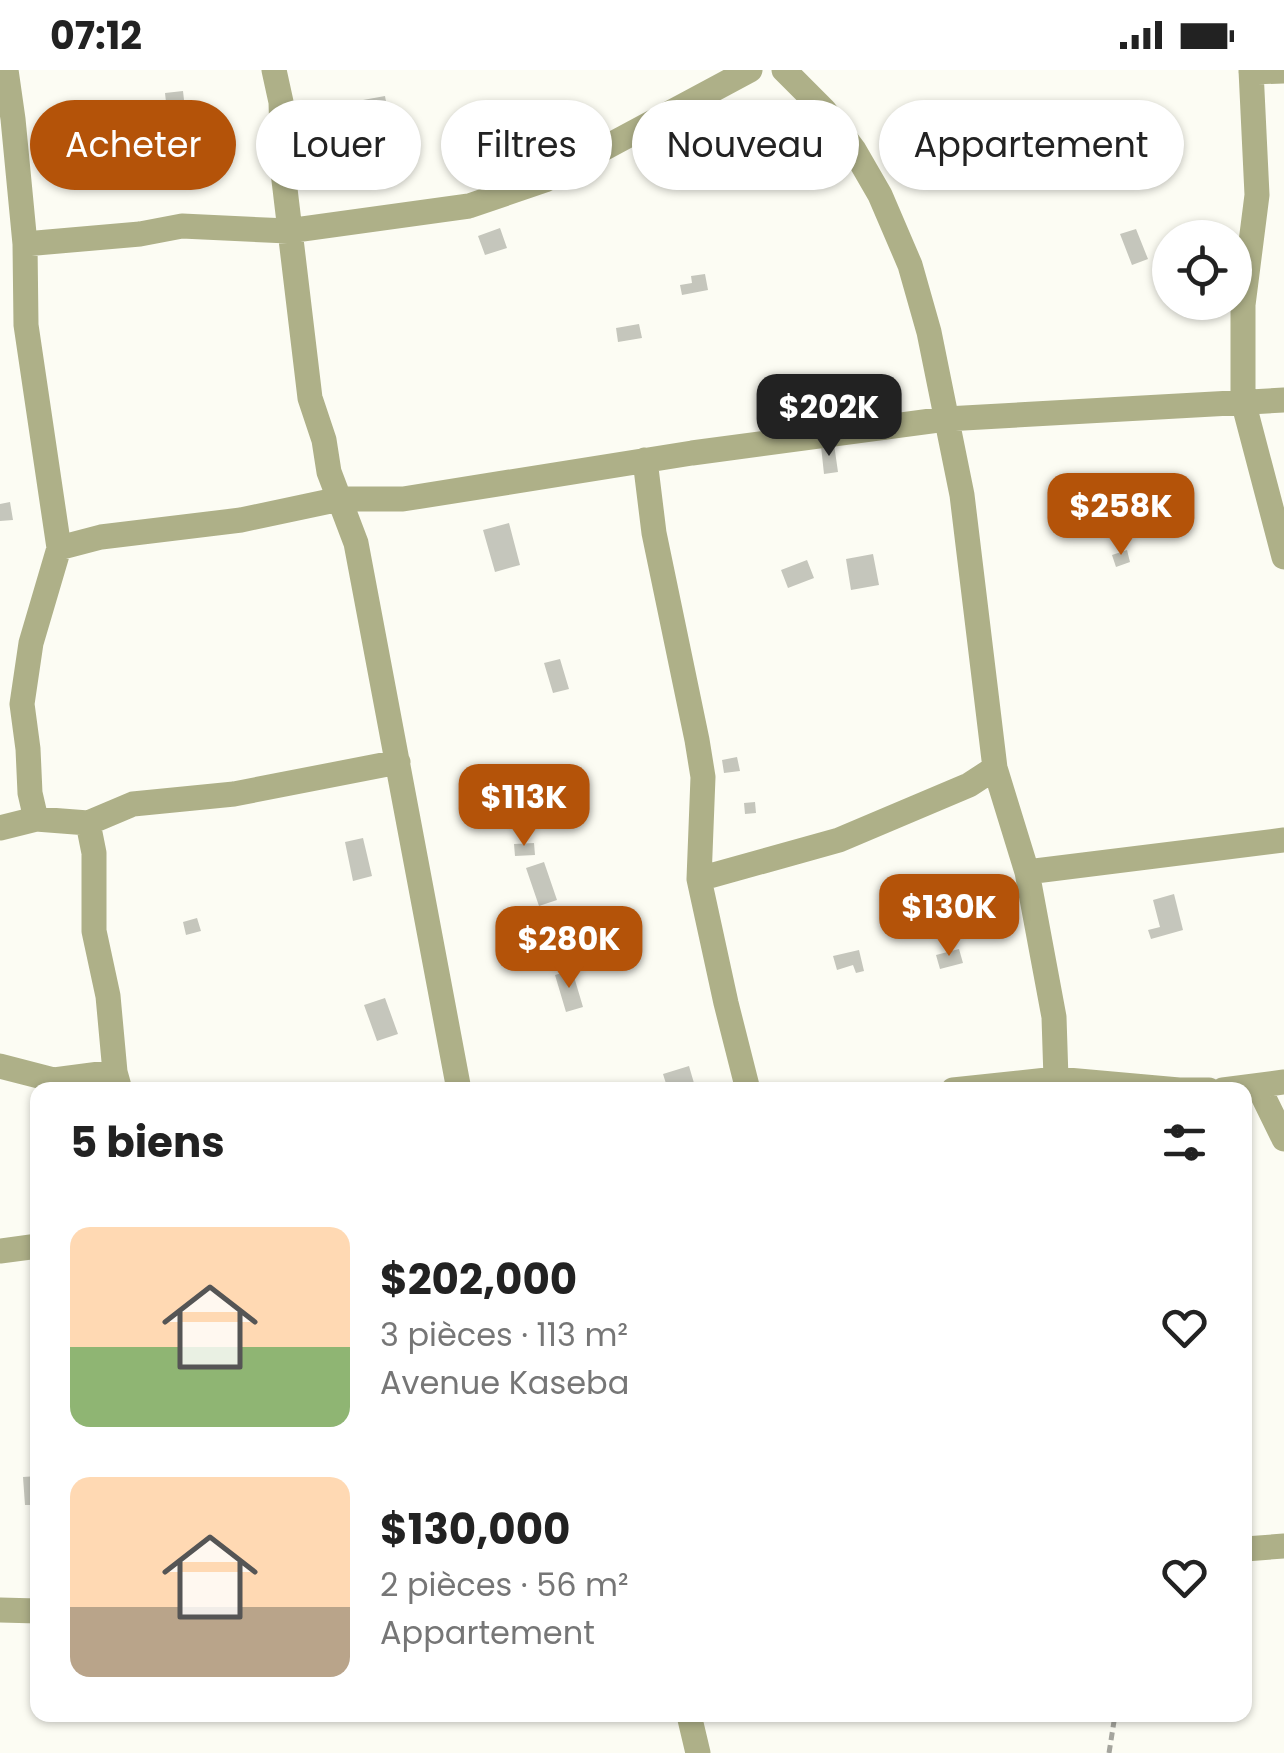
<!DOCTYPE html>
<html lang="fr">
<head>
<meta charset="utf-8">
<style>
  :root { --surface:#fff; --page:#f2f2f2; --text:#222; --muted:#767676; --accent:#b45309 }
  body { margin:0; font-family:Poppins,sans-serif; background:var(--page); color:var(--text); height:100vh; display:flex; flex-direction:column; font-size:38px; white-space:nowrap }
  * { box-sizing:border-box; margin:0 }
  p { font-size:32px; color:var(--muted) }
  .icon { flex:none; width:55px; height:55px; fill:none; stroke:currentColor; stroke-width:2; stroke-linecap:round; stroke-linejoin:round }
  .map { position:relative; flex:1; overflow:hidden }
  .side { position:absolute; left:30px; top:1012px; width:1222px; height:640px; display:flex; flex-direction:column; background:var(--surface); border-radius:20px; box-shadow:0 2px 8px #0004 }
  .side>* { flex:none }
  .top-card { position:absolute; left:30px; top:30px; width:1225px; height:90px; display:flex; gap:20px }
  .buttons { position:absolute; left:1152px; top:150px; display:grid; gap:20px }
  .buttons a { display:grid; place-items:center; width:100px; height:100px; border-radius:50%; background:var(--surface); box-shadow:0 2px 8px #0004; font-size:50px }
  .price { position:absolute; translate:-50% -85px; padding:0 22px; border-radius:20px; background:var(--accent); color:#fff; font-size:32px; line-height:65px; filter:drop-shadow(0 2px 5px #0008) }
  .price::after { content:''; position:absolute; left:50%; top:60px; width:30px; height:22px; margin-left:-15px; background:inherit; clip-path:polygon(0 0,100% 0,50% 100%) }
  .price.current { background:#222; color:#fff }
  ul { padding:0; list-style:none }
  li { display:flex; align-items:center; gap:30px; height:250px; padding:0 40px }
  li span { display:grid; place-items:center; flex:none; width:280px; height:200px; border-radius:20px; color:#555 }
  li>.icon { margin-inline-start:auto }
  span .icon { width:120px; height:120px; fill:#fffc; stroke-width:1 }
  li b { font-size:42px }
  h2 { display:flex; justify-content:space-between; align-items:center; height:120px; padding:0 40px; font-size:42px }
  .tag { padding:0 35px; border-radius:45px; background:var(--surface); box-shadow:0 2px 8px #0004; font-size:35px; line-height:90px }
  .tag.current { background:var(--accent); color:#fff }
  .status { display:flex; justify-content:space-between; align-items:center; height:70px; padding:0 50px; background:var(--surface); direction:ltr }
  .status svg { height:28px; fill:currentColor }
  .map>svg:first-child { display:block }
  .building { fill:#c5c6bc }
  .lines { fill:none; stroke-linecap:round; stroke-linejoin:round }
  .path { stroke:#a5a59e; stroke-width:5; stroke-dasharray:8 5; stroke-linecap:butt }
  .street { stroke:#aeb088; stroke-width:25 }
</style>
</head>
<body>
<div class="status"><b>07:12</b><svg viewBox="0 0 49 12"><path d="M0 12V9h3v3zM5 12V6h3v6zM10 12V3h3v9zM15 12V0h3v12zM26 1h20v11H26zM47 4h2v5h-2z"/></svg></div>
<div class="map">
<svg width="1284" height="1683" viewBox="0 0 1284 1683">
  <rect width="100%" height="100%" fill="#fcfcf3"/>
  <path class="building" d="M183,21l2,18 -18,2 -2,-18z
    M385,26l4,22 -33,6 -4,-22z
    M500,158l7,20 -22,7 -7,-19z
    M1136,159l12,30 -16,6 -12,-31z
    M705,204l3,16 -26,5 -2,-10 12,-2 -1,-7z
    M639,254l3,14 -24,4 -2,-14z
    M834,374l4,28 -14,2 -3,-28z
    M10,432l3,18 -13,1v-17z
    M509,453l11,42 -25,7 -12,-42z
    M1127,480l3,12 -14,5 -4,-12z
    M873,484l6,31 -28,5 -5,-31z
    M807,490l7,18 -26,10 -7,-18z
    M560,589l9,30 -16,4 -9,-30z
    M737,687l3,14 -16,2 -2,-13z
    M755,732l1,11 -11,1 -1,-11z
    M363,768l9,38 -19,5 -8,-39z
    M534,773l1,12 -20,1 -1,-12z
    M544,792l13,38 -18,6 -13,-38z
    M1174,824l9,36 -32,9 -3,-9 12,-3 -7,-27z
    M197,848l4,13 -15,4 -3,-13z
    M959,879l4,14 -23,6 -4,-14z
    M859,880l5,21 -8,2 -3,-8 -16,5 -4,-14z
    M572,900l11,37 -17,5 -11,-37z
    M385,928l13,36 -21,7 -13,-36z
    M689,996l7,24h-28l-5,-16z
    M38,1406v29h-13l-2,-28z"/>
  <g class="lines">
    <path class="path" d="M1109,1683l6,-38"/>
    <path class="street" d="M6,0l7,49 12,125 1,81 33,223 42,-11 140,-17 99,-21h63l289,-46 254,-34 338,-19
      M274,0l7,32 2,70 27,226 14,42 5,32 27,71 103,547
      M784,0l40,40 30,40 26,45 30,70 19,67 33,163 33,273 32,104 27,145 2,62
      M1251,0l6,125 -14,110v96l41,156
      M1251,2l33,-1
      M25,174l115,-10 42,-8 106,5 181,-25 76,-26 205,-110
      M645,390l9,73 43,207 6,37 -4,102 27,124 22,87
      M59,478l-28,95 -9,61 6,45 2,44 6,26 52,4 6,30v78l14,65 7,76 5,18
      M88,753l45,-19 101,-10 164,-32
      M0,758l36,-9
      M1027,802l257,-32
      M699,809l140,-39 130,-55 26,-17
      M0,996l54,14 61,-8
      M1258,1016l26,53
      M953,1020l103,-11 123,11h30
      M1223,1020l61,-8
      M0,1181l38,-5
      M1245,1479l39,-3
      M0,1540l38,1
      M689,1645l9,38"/>
  </g>
</svg>
<div class="buttons">
<a><svg class="icon" aria-label="locate" viewBox="0 0 24 24"><circle cx="12" cy="12" r="6"/><path d="M12 2v4M12 18v4M2 12h4M18 12h4"/></svg></a>
</div>
<b class="price current" style="left:829px;top:389px">$202K</b>
<b class="price" style="left:1121px;top:488px">$258K</b>
<b class="price" style="left:524px;top:779px">$113K</b>
<b class="price" style="left:949px;top:889px">$130K</b>
<b class="price" style="left:569px;top:921px">$280K</b>
<div class="top-card">
<a class="tag current">Acheter</a>
<a class="tag">Louer</a>
<a class="tag">Filtres</a>
<a class="tag">Nouveau</a>
<a class="tag">Appartement</a>
</div>
<section class="side">
<h2>5 biens<svg class="icon" aria-label="filters" viewBox="0 0 24 24"><path d="M4 7h16M4 17h16"/><circle cx="9" cy="7" r="2"/><circle cx="15" cy="17" r="2"/></svg></h2>
<ul>
<li><span style="background:linear-gradient(#ffd9b3 60%,#8fb573 0)"><svg class="icon" aria-label="home" viewBox="0 0 24 24"><path d="M3 11l9-7 9 7M6 9v11h12V9"/></svg></span><div><b>$202,000</b><p>3 pièces · 113 m²</p><p>Avenue Kaseba</p></div><svg class="icon" aria-label="heart" viewBox="0 0 24 24"><path d="M12 20l-8-8c-3-5 5-10 8-4 3-6 11-1 8 4z"/></svg></li>
<li><span style="background:linear-gradient(#ffd9b3 65%,#b9a48a 0)"><svg class="icon" aria-label="home" viewBox="0 0 24 24"><path d="M3 11l9-7 9 7M6 9v11h12V9"/></svg></span><div><b>$130,000</b><p>2 pièces · 56 m²</p><p>Appartement</p></div><svg class="icon" aria-label="heart" viewBox="0 0 24 24"><path d="M12 20l-8-8c-3-5 5-10 8-4 3-6 11-1 8 4z"/></svg></li>
</ul>
</section>
</div>
</body>
</html>
